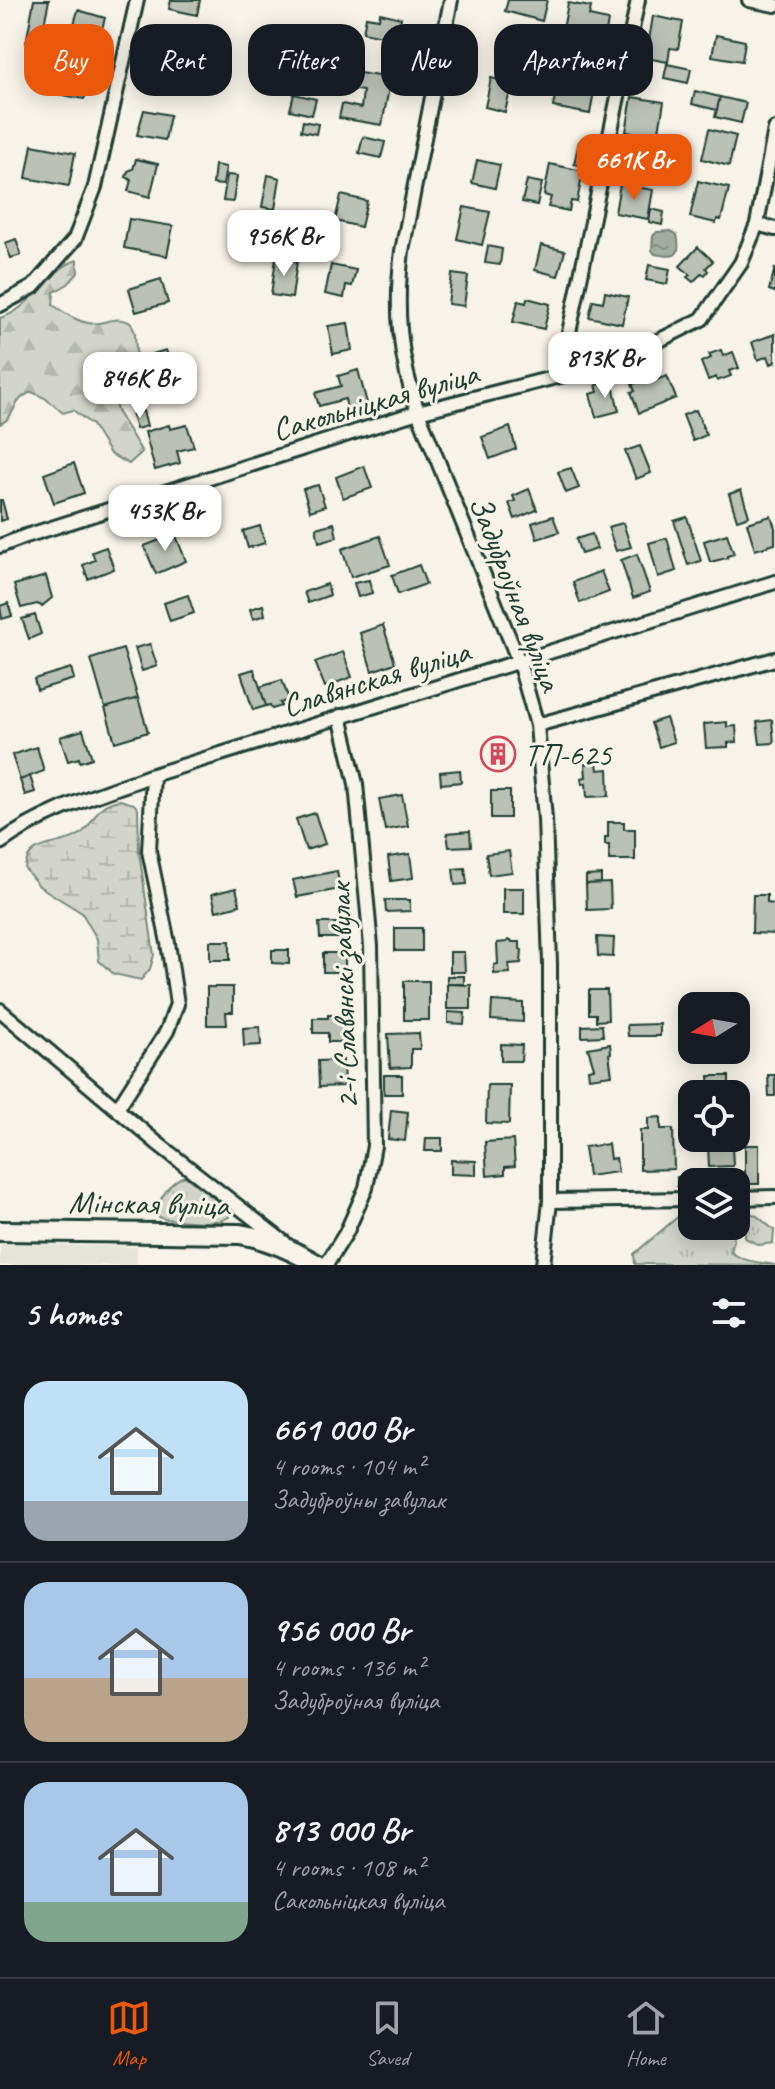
<!DOCTYPE html>
<html lang="en">
<head>
<meta charset="utf-8">
<style>
  :root { --surface:#171b24; --page:#20242c; --text:#f1f3f6; --muted:#9ea1a6; --line:#363941; --accent:#ea580c }
  body { margin:0; font-family:Caveat,sans-serif; background:var(--page); color:var(--text); height:100vh; display:flex; flex-direction:column; font-size:30px; white-space:nowrap }
  * { box-sizing:border-box; margin:0 }
  p { font-size:26px; color:var(--muted) }
  .icon { flex:none; width:44px; height:44px; fill:none; stroke:currentColor; stroke-width:2; stroke-linecap:round; stroke-linejoin:round }
  .map { position:relative; height:1265px; overflow:hidden }
  .sheet { display:flex; flex-direction:column; background:var(--surface); flex:1 }
  .sheet>* { flex:none }
  .banner { position:absolute; left:24px; top:24px; width:728px; height:72px; display:flex; gap:16px }
  .needle { width:52px; rotate:259deg }
  .buttons { position:absolute; left:678px; top:992px; display:grid; gap:16px }
  .buttons a { display:grid; place-items:center; width:72px; height:72px; border-radius:16px; background:var(--surface); box-shadow:0 4px 20px #0003; font-size:40px }
  .price { position:absolute; translate:-50% -68px; padding:0 18px; border-radius:16px; background:#fff; color:#222; font-size:26px; line-height:52px; filter:drop-shadow(0 2px 4px #0008) }
  .price::after { content:''; position:absolute; left:50%; top:48px; width:24px; height:18px; margin-left:-12px; background:inherit; clip-path:polygon(0 0,100% 0,50% 100%) }
  .price.active { background:var(--accent); color:#fff }
  ul { padding:0; list-style:none }
  li { display:flex; align-items:center; gap:24px; height:200px; padding:0 24px }
  li+li { border-top:2px solid var(--line) }
  li span { display:grid; place-items:center; flex:none; width:224px; height:160px; border-radius:24px; color:#555 }
  li>.icon { margin-inline-start:auto }
  span .icon { width:96px; height:96px; fill:#fffc; stroke-width:1 }
  li b { font-size:34px }
  h2 { display:flex; justify-content:space-between; align-items:center; height:96px; padding:0 24px; font-size:34px }
  .pill { padding:0 28px; border-radius:24px; background:var(--surface); box-shadow:0 4px 20px #0003; font-size:28px; line-height:72px }
  .pill.active { background:var(--accent); color:#fff }
  .tabs { display:flex; justify-content:space-around; align-items:center; height:112px; border-top:2px solid var(--line); background:var(--surface); font-size:22px; color:var(--muted) }
  .tabs a { display:grid; justify-items:center; gap:4px }
  .tabs .active { color:var(--accent) }
  .map>svg:first-child { display:block }
  .built { fill:#e5e4d9 }
  .grass { fill:url(#grass-tufts); stroke:#79897f; stroke-width:2 }
  .forest { fill:url(#forest-firs); stroke:#79897f; stroke-width:2 }
  .wetland { fill:url(#wetland-marsh); stroke:#79897f; stroke-width:2 }
  .water { fill:url(#water-ripples); stroke:#6f8077; stroke-width:2 }
  .building { fill:#bbc1b6; stroke:#1f3d34; stroke-width:2 }
  .lines { fill:none; stroke-linecap:round; stroke-linejoin:round }
  .street-casing { stroke:#1f3d34; stroke-width:18 }
  .secondary-casing { stroke:#1f3d34; stroke-width:24 }
  .street { stroke:#f7f3e8; stroke-width:12 }
  .secondary { stroke:#f7f3e8; stroke-width:18 }
  .labels { text-anchor:middle; stroke-width:6; stroke-linejoin:round; paint-order:stroke }
  .street-label { font-size:32px; fill:#1f3d34; stroke:#f7f3e8 }
  .poi-label { font-size:32px; fill:#1f3d34; stroke:#f7f3e8; text-anchor:start }
</style>
</head>
<body>
<div class="map">
<svg width="775" height="1265" viewBox="0 0 775 1265">
  <defs>
    <pattern id="grass-tufts" width="24" height="20" patternUnits="userSpaceOnUse" patternTransform="scale(2)"><rect width="24" height="20" fill="#d3d5ca"/><path d="M3 7l-1-3M5 7V3M7 7l1-3M15 17l-1-3M17 17v-4M19 17l1-3" fill="none" stroke="#b5b8ae"/></pattern>
    <pattern id="forest-firs" width="22" height="20" patternUnits="userSpaceOnUse" patternTransform="scale(2)"><rect width="22" height="20" fill="#d3d5ca"/><path d="M5 1l3.5 6h-7zM16 11l3.5 6h-7z" fill="#b5b8ae"/></pattern>
    <pattern id="wetland-marsh" width="20" height="14" patternUnits="userSpaceOnUse" patternTransform="scale(2)"><rect width="20" height="14" fill="#d3d5ca"/><path d="M1 5h8M5 5V1M11 12h8M15 12V8" fill="none" stroke="#b5b8ae"/></pattern>
    <pattern id="water-ripples" width="26" height="14" patternUnits="userSpaceOnUse" patternTransform="scale(2)"><rect width="26" height="14" fill="#a4ada3"/><path d="M2 4q2-2 4 0t4 0M15 11q2-2 4 0t4 0" fill="none" stroke="#858e86"/></pattern>
  </defs>
  <rect width="100%" height="100%" fill="#f7f3e8"/>
  <filter id="ink" filterUnits="userSpaceOnUse"><feTurbulence type="fractalNoise" baseFrequency=".0125" numOctaves="2"/><feDisplacementMap in="SourceGraphic" scale="16" xChannelSelector="R" yChannelSelector="G"/><feConvolveMatrix kernelMatrix="1 2 1 2 8 2 1 2 1" color-interpolation-filters="sRGB"/></filter>
  <g filter="url(#ink)">
    <path class="built" d="M0,1244l137,3 -1,18h-136z"/>
    <path class="grass" d="M185,1176l45,35 -1,6c-14,9 -47,3 -64,2l-6,-2 -3,-5c3,-13 15,-32 29,-36z
      M748,1212l9,4 17,14 -1,13 -14,2 -14,-7v-13l-5,-2 -4,2v-12z
      M692,1214v12h43l-3,2 2,12 -3,12c14,11 30,10 44,13l-140,-1 -1,-10 46,-39z"/>
    <path class="forest" d="M77,260l1,13 -10,11 -14,8 -1,13c11,7 22,16 35,18 16,3 26,-9 43,0l4,10 1,19 7,9 6,18 -8,4 -13,-1 -5,-5 -6,-1 -6,7 6,28 25,41 -13,12 -19,-10 -18,-29 -19,-15 -10,3 -18,-15 -13,-6c-22,8 -15,25 -32,32v-106c33,-9 45,-47 77,-58z"/>
    <path class="wetland" d="M120,800l14,4 4,5 1,43 15,103 -4,14 -9,11 -27,-6 -15,-13 -2,-22 -15,-26 -43,-27 -14,-17c1,-29 36,-22 54,-34 18,-12 13,-31 41,-35z"/>
    <path class="water" d="M671,231l6,4c5,23 -3,23 -22,19l-3,-4 1,-14 4,-4z"/>
    <path class="building" d="M34,0h15l-9,45 -14,-2z
      M171,0h29l-3,15 -28,-6z
      M508,0h39l-5,21 -37,-10z
      M568,3l23,4 -2,9 19,4 -4,24 -13,-3 -2,10 -29,-5z
      M78,10l27,8 -6,22 -4,-1 -2,8 -19,-5 2,-6 -5,-1z
      M380,13l21,5 -4,21 -34,-7 3,-15 13,2z
      M653,16l30,6 -5,27 -8,-1 -2,14 -22,-4z
      M716,35l29,6 -3,20 -30,-5z
      M171,36l25,6 -3,14 -26,-6z
      M302,40l16,3 -1,10 -17,-3z
      M157,54l30,7 -7,27 -29,-8z
      M525,60l23,5 -4,17 -23,-5z
      M667,64l24,5 -3,14 -24,-5z
      M64,66l26,6 -3,21 -3,6 -27,-5z
      M347,71l44,7 -9,47 -43,-7 3,-14 19,4 2,-17 -19,-3z
      M491,78l21,5 -7,29 -20,-5z
      M558,78l37,7 -5,29 -37,-7z
      M695,91l25,6 -3,13 -25,-6z
      M294,94l22,5 -4,16 -22,-5z
      M632,97l32,5 -6,35 -32,-5z
      M720,97l26,6 -5,20 -26,-6z
      M144,110l26,5 -5,25 -28,-5z
      M303,121l15,3 -2,10 -15,-3z
      M709,129l27,7 -7,30 -27,-7z
      M363,137l22,5 -4,16 -22,-5z
      M579,142l18,4 -5,22 -18,-4z
      M32,145l43,8 -6,33 -43,-8z
      M617,148l21,4 -4,19 -21,-5z
      M136,159l22,5 -8,33 -22,-6 3,-11 -5,-3 2,-6 5,-2z
      M477,160l23,5 -5,23 -23,-5z
      M550,164l33,7 -6,31 -6,-1 -2,10 -21,-4 3,-10 -7,-2z
      M215,165l11,2 -3,18 -10,-1z
      M227,175l10,1 -4,26 -10,-1z
      M268,175l12,3 -5,31 -13,-2z
      M527,180l15,3 -5,22 -15,-3z
      M698,181l31,7 -8,32 -4,-1 -1,4 -26,-6z
      M620,184l33,6 -5,29 -33,-6z
      M341,195l26,6 -6,26 -26,-6z
      M464,207l26,5 -8,33 -25,-6z
      M651,209l13,3 -2,13 -13,-3z
      M129,219l44,7 -6,30 -43,-8z
      M16,239l5,16 -10,3 -6,-15z
      M541,245l24,6 -7,25 -23,-6z
      M488,246l14,3 -2,16 -15,-2z
      M698,247l15,14 -7,7 2,3 -3,4 -3,-2 -9,9 -6,-5 3,-2 -10,-9z
      M276,258l21,3 -5,37 -21,-3z
      M331,265l25,5 -4,16 -6,-1 -2,13 -19,-4z
      M649,265l21,4 -3,15 -21,-4z
      M775,268v24l-6,-2z
      M452,274l16,2 -4,30 -16,-2z
      M161,279l7,24 -32,9 -7,-23z
      M605,292l23,5 -6,27 -33,-7 4,-17 10,2z
      M527,298l23,6 -6,25 -31,-7 5,-21 8,2z
      M348,323l4,27 -19,4 -5,-28z
      M775,334v28l-4,2 -3,-8 -10,4 -6,-18z
      M166,350l6,17 -21,6 -5,-17z
      M721,350l2,6 10,-4 6,16 -10,3 2,5 -14,5 -1,-4 -8,3 -7,-18 10,-4 -2,-4z
      M358,370l9,33 -20,6 -2,-10 -26,7 -4,-13 26,-7 -3,-10z
      M654,376l2,4 11,-4 9,22 -37,15 -8,-21 4,-1 -3,-7z
      M612,381l7,30 -23,6 -6,-23 8,-2 -2,-7z
      M696,410l10,25 -13,6 -10,-26z
      M143,411l4,15 -11,3 -4,-14z
      M169,425l1,4 17,-4 7,22 -17,4 3,12 -25,7 -10,-38z
      M510,427l6,22 -26,10 -8,-22z
      M640,446l11,27 -15,6 -11,-28z
      M74,463l10,30 -30,10 -10,-29z
      M364,466l8,22 -29,10 -7,-21z
      M571,468l8,20 -13,5 -8,-21z
      M318,485l7,21 -15,5 -7,-22z
      M529,489l8,21 -22,9 -6,-16 6,-2 -2,-5z
      M741,490l8,26 -12,4 -8,-26z
      M0,500h2l5,19 -7,2z
      M553,516l6,16 -22,7 -5,-16z
      M771,516l4,12v16l-20,6 -8,-27z
      M687,517l14,44 -13,4 -14,-44z
      M334,523l3,14 -18,5 -3,-14z
      M623,523l8,24 -15,4 -8,-24z
      M260,526l5,17 -17,5 -5,-17z
      M174,531l12,30 -30,13 -12,-28 19,-7 -1,-3z
      M592,534l5,15 -16,5 -5,-15z
      M727,534l7,20 -7,2v2l-17,4 -6,-21z
      M380,536l10,29 -39,12 -9,-28z
      M667,538l9,33 -18,6 -9,-34z
      M106,547l8,22 -26,10 -5,-14 12,-5 -3,-8z
      M637,554l13,38 -17,6 -12,-38z
      M419,565l7,19 -28,10 -6,-19z
      M601,571l8,21 -29,11 -7,-21z
      M46,576l6,22 -10,8 -5,-2 -16,4 -7,-23z
      M369,580l3,13 -14,4 -4,-14z
      M327,584l3,11 -22,8 -4,-11z
      M188,595l6,18 -24,8 -6,-18z
      M8,603l4,13 -10,3 -2,-13z
      M263,605l2,10 -12,4 -3,-10z
      M35,615l6,19 -12,5 -7,-20z
      M383,625l12,38 -23,8 -12,-38z
      M150,644l7,22 -15,5 -7,-23z
      M123,649l15,49 -33,10 -14,-49z
      M343,652l9,25 -27,10 -10,-25z
      M71,668l3,11 -37,11 -3,-11z
      M254,669l12,37 -13,4 -12,-37z
      M282,680l7,20 -9,3 2,3 -10,3 -2,-4 -4,1 -6,-19z
      M138,698l10,34 -33,10 -10,-34z
      M666,718l8,24 -15,5 -8,-24z
      M772,720l2,23 -14,1 -3,-22z
      M727,722v5l9,-1 1,16 -9,1v4l-22,1 -2,-24z
      M83,730l9,28 -12,4 -1,-4 -11,3 -8,-24z
      M505,746l3,12 -17,4 -3,-13z
      M37,747l7,24 -24,9 -8,-25z
      M597,763l1,7 10,-1 1,27 -22,1 -1,-14 -4,1 -1,-6 5,-1 -1,-13z
      M460,770l1,12 -20,2 -1,-12z
      M30,776l5,16 -10,3 -5,-15z
      M491,791h19v27h-19z
      M402,795l6,31 -23,4 -6,-31z
      M315,813l10,31 -19,6 -10,-31z
      M608,822h16v7h11v31h-26v-15h-4v-8h3z
      M470,831l1,15 -22,1 -2,-14z
      M509,851l3,21 -23,3 -3,-21z
      M410,854l3,24 -22,3 -3,-24z
      M465,868l2,16 -12,1 -2,-16z
      M337,871l3,18 -43,8 -4,-17z
      M601,875v8l-15,1v-8z
      M610,883l1,26 -24,1 -1,-26z
      M236,888l4,17 -24,6 -4,-17z
      M503,888h21v26h-21z
      M753,895h14v8l8,1v30l-23,-1z
      M385,900h25v11l-24,1z
      M319,923h21v15h-20z
      M395,928h27v23h-27z
      M597,937l17,1 -1,19 -15,-1z
      M508,940h3l1,2h8v7l2,1 -1,13 -12,1 1,9 -16,1v-9l4,-1 -1,-21 10,-1z
      M210,941h20v19h-20z
      M272,950h17v14l-17,-1z
      M450,952h14l1,20h-15z
      M323,953h22v19h-22z
      M447,976h17v8h-17z
      M404,981h25v39h-25z
      M447,984l24,1v24h-24z
      M207,987h26v25h-7l1,13h-20z
      M589,990h18l1,30 -12,1v-7h-7z
      M492,1001l31,2v19l-32,-2z
      M448,1012l17,1 -1,11 -16,-1z
      M328,1015h16v27h-16v-9h-15v-15h15z
      M660,1024v12h-32l-1,-11z
      M602,1025l1,11 -21,1v-11z
      M260,1027l1,18 -17,1 -1,-18z
      M419,1033l1,16h-9v18l-21,1 -2,-34z
      M501,1044l21,1 -1,16h-20z
      M610,1044l1,9 -2,1 3,21 -23,3 -1,-9 6,-1 -6,-20z
      M343,1060l1,26 -25,1 -1,-26z
      M384,1075h18v19h-18z
      M768,1075h7v21h-6z
      M709,1076h20v15h-19z
      M487,1085h23l-1,39 -23,-1z
      M391,1110l17,2 -3,29 -17,-2z
      M661,1117v12h12l1,40 -34,1v-40h8v-12z
      M426,1138h16v13h-17z
      M513,1140l2,26 -10,1v7l-18,2 -2,-34z
      M718,1143v5l14,-1 1,19 -24,1 -1,-23z
      M608,1144l2,15 6,-1 2,14 -30,4 -4,-29z
      M745,1145h14v39h-14z
      M451,1160l25,1v14l-25,-1z
      M677,1177h21v5h-6v4h-15z"/>
    <g class="lines">
      <g class="street-casing">
        <path id="street" d="M451,0l-49,251c-7,57 -3,107 16,161l101,250 18,63 8,94 5,145v237l-7,64
          M749,0l26,5
          M757,224l18,5
          M0,305l33,-18 42,-48 20,-52 42,-187
          M560,376l78,-376
          M0,546l26,-10 392,-124 142,-36 100,-36 42,-21 39,-56 16,-39 18,-95
          M537,725l238,-66
          M0,843c45,-33 101,-49 153,-68l622,-193
          M0,1010l157,133 128,100
          M117,1109l50,-78 10,-27 -9,-61 -19,-92 4,-76
          M736,1198l39,-1
          M550,1201l142,-2
          M326,1265l20,-32 20,-45 8,-42 -3,-200 -15,-162 -16,-68"/>
      </g>
      <g class="secondary-casing">
        <path id="secondary" d="M0,1231l240,3c29,5 53,16 78,31"/>
      </g>
      <use href="#street" class="street"/>
      <use href="#secondary" class="secondary"/>
    </g>
  </g>
  <defs>
    <g id="building-ring" transform="scale(1.8)"><circle r="9.5" fill="#f7f3e8" stroke="#d1495b" stroke-width="1.5"/><path d="M-4-6H4V6H1V3H-1V6H-4ZM-2.5-4.3h1.7v1.8h-1.7ZM.8-4.3h1.7v1.8H.8ZM-2.5-1h1.7V.8h-1.7ZM.8-1h1.7V.8H.8Z" fill="#d1495b"/></g>
  </defs>
  <g fill-rule="evenodd">
    <use href="#building-ring" x="498" y="754"/>
  </g>
  <g class="labels">
    <g class="street-label">
      <text transform="translate(375 401) rotate(-16)" y="11">Сакольніцкая вуліца</text>
      <text transform="translate(516 593) rotate(69)" y="11">Задуброўная вуліца</text>
      <text transform="translate(376 678) rotate(-17)" y="11">Славянская вуліца</text>
      <text transform="translate(343 996) rotate(-92)" y="11">2-і Славянскі завулак</text>
      <text transform="translate(149 1203) rotate(1)" y="11">Мінская вуліца</text>
    </g>
    <g class="poi-label">
      <text x="524" y="765">ТП-625</text>
    </g>
  </g>
</svg>
<div class="buttons">
<a><svg class="needle" viewBox="-14 -14 28 28"><path d="M0-13l5 13h-10z" fill="#e53935"/><path d="M0 13l5-13h-10z" fill="#9ea1a6"/></svg></a>
<a><svg class="icon" aria-label="locate" viewBox="0 0 24 24"><circle cx="12" cy="12" r="6"/><path d="M12 2v4M12 18v4M2 12h4M18 12h4"/></svg></a>
<a><svg class="icon" aria-label="layers" viewBox="0 0 24 24"><path d="M12 4l9 5-9 5-9-5zM3 14l9 5 9-5"/></svg></a>
</div>
<b class="price active" style="left:634px;top:202px">661K Br</b>
<b class="price" style="left:284px;top:278px">956K Br</b>
<b class="price" style="left:605px;top:400px">813K Br</b>
<b class="price" style="left:140px;top:420px">846K Br</b>
<b class="price" style="left:165px;top:553px">453K Br</b>
<div class="banner">
<a class="pill active">Buy</a>
<a class="pill">Rent</a>
<a class="pill">Filters</a>
<a class="pill">New</a>
<a class="pill">Apartment</a>
</div>
</div>
<section class="sheet">
<h2>5 homes<svg class="icon" aria-label="filters" viewBox="0 0 24 24"><path d="M4 7h16M4 17h16"/><circle cx="9" cy="7" r="2"/><circle cx="15" cy="17" r="2"/></svg></h2>
<ul>
<li><span style="background:linear-gradient(#bfe0f5 75%,#9aa5b1 0)"><svg class="icon" aria-label="home" viewBox="0 0 24 24"><path d="M3 11l9-7 9 7M6 9v11h12V9"/></svg></span><div><b>661 000 Br</b><p>4 rooms · 104 m²</p><p>Задуброўны завулак</p></div></li>
<li><span style="background:linear-gradient(#a9c7e8 60%,#b9a48a 0)"><svg class="icon" aria-label="home" viewBox="0 0 24 24"><path d="M3 11l9-7 9 7M6 9v11h12V9"/></svg></span><div><b>956 000 Br</b><p>4 rooms · 136 m²</p><p>Задуброўная вуліца</p></div></li>
<li><span style="background:linear-gradient(#a9c7e8 75%,#7fa58c 0)"><svg class="icon" aria-label="home" viewBox="0 0 24 24"><path d="M3 11l9-7 9 7M6 9v11h12V9"/></svg></span><div><b>813 000 Br</b><p>4 rooms · 108 m²</p><p>Сакольніцкая вуліца</p></div></li>
</ul>
</section>
<nav class="tabs">
<a class="active"><svg class="icon" aria-label="map" viewBox="0 0 24 24"><path d="M3 6l6-2 6 2 6-2v14l-6 2-6-2-6 2zM9 4v14M15 6v14"/></svg>Map</a>
<a><svg class="icon" aria-label="saved" viewBox="0 0 24 24"><path d="M7 4h10v16l-5-4-5 4z"/></svg>Saved</a>
<a><svg class="icon" aria-label="home" viewBox="0 0 24 24"><path d="M3 11l9-7 9 7M6 9v11h12V9"/></svg>Home</a>
</nav>
</body>
</html>
